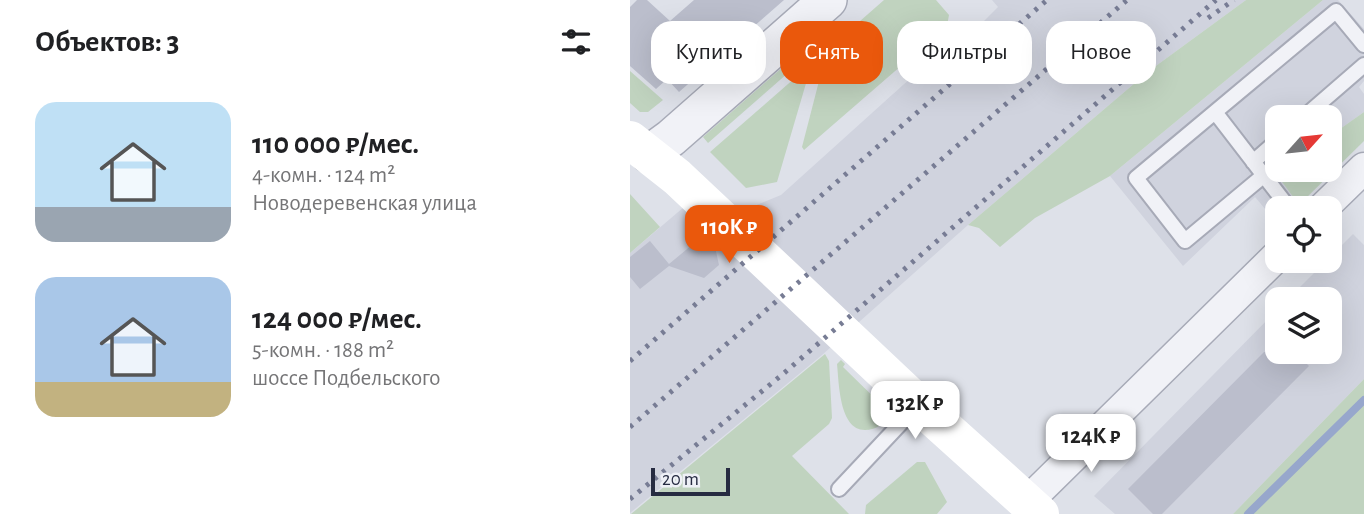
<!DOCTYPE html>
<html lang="ru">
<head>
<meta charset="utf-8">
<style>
  :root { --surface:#fff; --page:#f2f2f2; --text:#202124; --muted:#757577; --accent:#ea580c }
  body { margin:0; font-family:"Alegreya Sans",sans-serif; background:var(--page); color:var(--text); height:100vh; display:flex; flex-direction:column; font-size:26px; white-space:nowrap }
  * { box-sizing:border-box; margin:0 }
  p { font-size:23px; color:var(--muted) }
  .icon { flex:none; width:38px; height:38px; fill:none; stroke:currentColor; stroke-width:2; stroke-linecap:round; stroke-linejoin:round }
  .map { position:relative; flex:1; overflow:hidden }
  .sheet { display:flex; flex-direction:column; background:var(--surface); width:630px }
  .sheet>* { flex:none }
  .hud { position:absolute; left:21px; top:21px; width:607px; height:63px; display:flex; gap:14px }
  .needle { width:46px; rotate:63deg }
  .controls { position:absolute; left:635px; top:105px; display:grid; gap:14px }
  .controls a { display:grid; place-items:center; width:77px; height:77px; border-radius:14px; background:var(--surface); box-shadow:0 7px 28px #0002; font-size:35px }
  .scale { position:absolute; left:21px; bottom:18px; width:79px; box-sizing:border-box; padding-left:7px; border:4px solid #262b41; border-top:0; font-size:19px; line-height:24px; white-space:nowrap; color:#262b41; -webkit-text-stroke:5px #eef0f6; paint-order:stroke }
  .price { position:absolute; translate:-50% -60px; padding:0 16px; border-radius:14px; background:#fff; color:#222; font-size:23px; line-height:46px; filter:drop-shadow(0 2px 4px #0008) }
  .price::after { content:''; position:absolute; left:50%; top:42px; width:21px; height:16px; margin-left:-10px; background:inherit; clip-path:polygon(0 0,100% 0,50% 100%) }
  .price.on { background:var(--accent); color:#fff }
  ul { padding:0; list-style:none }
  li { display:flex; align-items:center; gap:21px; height:175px; padding:0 35px }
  li span { display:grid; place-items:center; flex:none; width:196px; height:140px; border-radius:21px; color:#555 }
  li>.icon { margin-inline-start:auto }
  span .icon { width:84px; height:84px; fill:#fffc; stroke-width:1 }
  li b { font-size:30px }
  h2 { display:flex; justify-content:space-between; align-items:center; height:84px; padding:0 35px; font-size:30px }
  .chip { padding:0 24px; border-radius:21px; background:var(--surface); box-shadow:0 7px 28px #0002; font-size:24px; line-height:63px }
  .chip.on { background:var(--accent); color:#fff }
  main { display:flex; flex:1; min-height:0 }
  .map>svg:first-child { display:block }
  .built { fill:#d0d3de }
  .green { fill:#c0d3bf }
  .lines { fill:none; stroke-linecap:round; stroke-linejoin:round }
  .stream { stroke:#97a7cc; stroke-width:8 }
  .building { fill:#bbbecc }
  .service-casing { stroke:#a7aab7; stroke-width:18 }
  .minor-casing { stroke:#a7aab7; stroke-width:33 }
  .tertiary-casing { stroke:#a7aab7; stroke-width:40 }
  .service { stroke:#f1f2f7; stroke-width:14 }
  .minor { stroke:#f1f2f7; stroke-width:30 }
  .tertiary { stroke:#f1f2f7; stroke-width:37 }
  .secondary { stroke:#fff; stroke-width:38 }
  .rail { stroke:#777c94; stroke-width:5; stroke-dasharray:3.5 7; stroke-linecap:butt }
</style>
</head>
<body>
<main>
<section class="sheet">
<h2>Объектов: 3<svg class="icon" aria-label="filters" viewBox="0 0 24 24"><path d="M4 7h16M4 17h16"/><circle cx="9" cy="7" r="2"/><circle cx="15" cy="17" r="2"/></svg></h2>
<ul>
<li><span style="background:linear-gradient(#bfe0f5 75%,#9aa5b1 0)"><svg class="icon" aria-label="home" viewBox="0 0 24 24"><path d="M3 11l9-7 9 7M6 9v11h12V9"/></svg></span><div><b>110 000 ₽/мес.</b><p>4-комн. · 124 m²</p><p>Новодеревенская улица</p></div></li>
<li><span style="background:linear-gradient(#a9c7e8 75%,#c2b280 0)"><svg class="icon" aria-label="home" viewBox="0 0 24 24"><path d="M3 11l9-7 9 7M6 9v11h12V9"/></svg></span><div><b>124 000 ₽/мес.</b><p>5-комн. · 188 m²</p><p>шоссе Подбельского</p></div></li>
</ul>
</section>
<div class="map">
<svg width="734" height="514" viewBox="0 0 734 514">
  <rect width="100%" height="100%" fill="#dee1e9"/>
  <path class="built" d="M362,0h254l-97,71 -181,154 -146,130 -192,158v-260l54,-46 38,28 30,-28 29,-12 183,-165 6,5 28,-28z
    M693,0h15l26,29v52l-5,6 5,7v18l-34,24v-19h-52l-1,43 -7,4 29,41 -3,3h-18l-1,15 -22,-26 -72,69 -73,-90z
    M723,234l11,11v134l-131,135h-118l-21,-18 183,-186 1,42h52v-53h-42l38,-38h4v-4z"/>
  <path class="green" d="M254,0h52l13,15 -2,11 -143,124 -2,-3 25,-97z
    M616,0h77l-213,176 -75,42 -35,29 -21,-19 -11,-3 181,-154z
    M178,45l5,6 -105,92 -5,-6z
    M182,63l-35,119 -31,6 -36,-36z
    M0,71l33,29 -15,12h-8l-10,-9z
    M734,112v29l-65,64 -30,-41 8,-4 1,10h52v-34z
    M0,194l30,33 -30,26z
    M195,354l4,7 3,57 -3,6 -37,32 57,58h-218z
    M211,360l4,4 -2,3 44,43v6c-5,9 -11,14 -22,14 -26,0 -26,-48 -28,-66z
    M734,379v135h-131z
    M287,462h8l22,40 -10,12h-72l1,-9z"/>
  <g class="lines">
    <path class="stream" d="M618,514l116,-114"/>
  </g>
  <path class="building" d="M7,0h10l23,21 24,-21h90l-105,92 -12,-13 -11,10 -26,-23v-59z
    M68,240l17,7 4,18 -15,13 -35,-12 -29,23 -10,-12v-20l20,-16 19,23z
    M634,352h31l14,14 -147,148h-9l-25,-25z"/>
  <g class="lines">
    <g class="service-casing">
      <path id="service" d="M585,112l121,-101 28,34
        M674,117l60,-52
        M623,162l25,-22
        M633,176l-78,65 -49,-63 79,-66 74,96
        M209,489l78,-83"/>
    </g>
    <g class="minor-casing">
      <path id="minor" d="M693,208l41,-40
        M397,502l251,-247"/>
    </g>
    <g class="tertiary-casing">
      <path id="tertiary" d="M19,154l22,-16 157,-138"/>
    </g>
    <use href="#service" class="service"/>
    <use href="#minor" class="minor"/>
    <use href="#tertiary" class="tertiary"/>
    <path class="secondary" d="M0,140l47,37 242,228 121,109"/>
    <path class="rail" d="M578,18l26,-18
      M0,361l417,-361
      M0,427l497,-427
      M0,499l153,-125 433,-374"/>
  </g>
</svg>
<div class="controls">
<a><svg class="needle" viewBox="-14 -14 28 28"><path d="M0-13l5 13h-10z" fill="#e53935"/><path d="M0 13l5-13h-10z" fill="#757577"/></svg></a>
<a><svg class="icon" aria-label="locate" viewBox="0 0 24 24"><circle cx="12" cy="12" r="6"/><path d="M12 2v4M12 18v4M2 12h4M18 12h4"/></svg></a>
<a><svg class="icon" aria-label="layers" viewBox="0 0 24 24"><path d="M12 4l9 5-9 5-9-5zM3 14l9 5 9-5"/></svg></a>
</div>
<div class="scale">20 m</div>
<b class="price on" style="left:99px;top:265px">110K ₽</b>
<b class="price" style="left:285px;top:441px">132K ₽</b>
<b class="price" style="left:461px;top:474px">124K ₽</b>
<div class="hud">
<a class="chip">Купить</a>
<a class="chip on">Снять</a>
<a class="chip">Фильтры</a>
<a class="chip">Новое</a>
</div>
</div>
</main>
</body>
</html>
